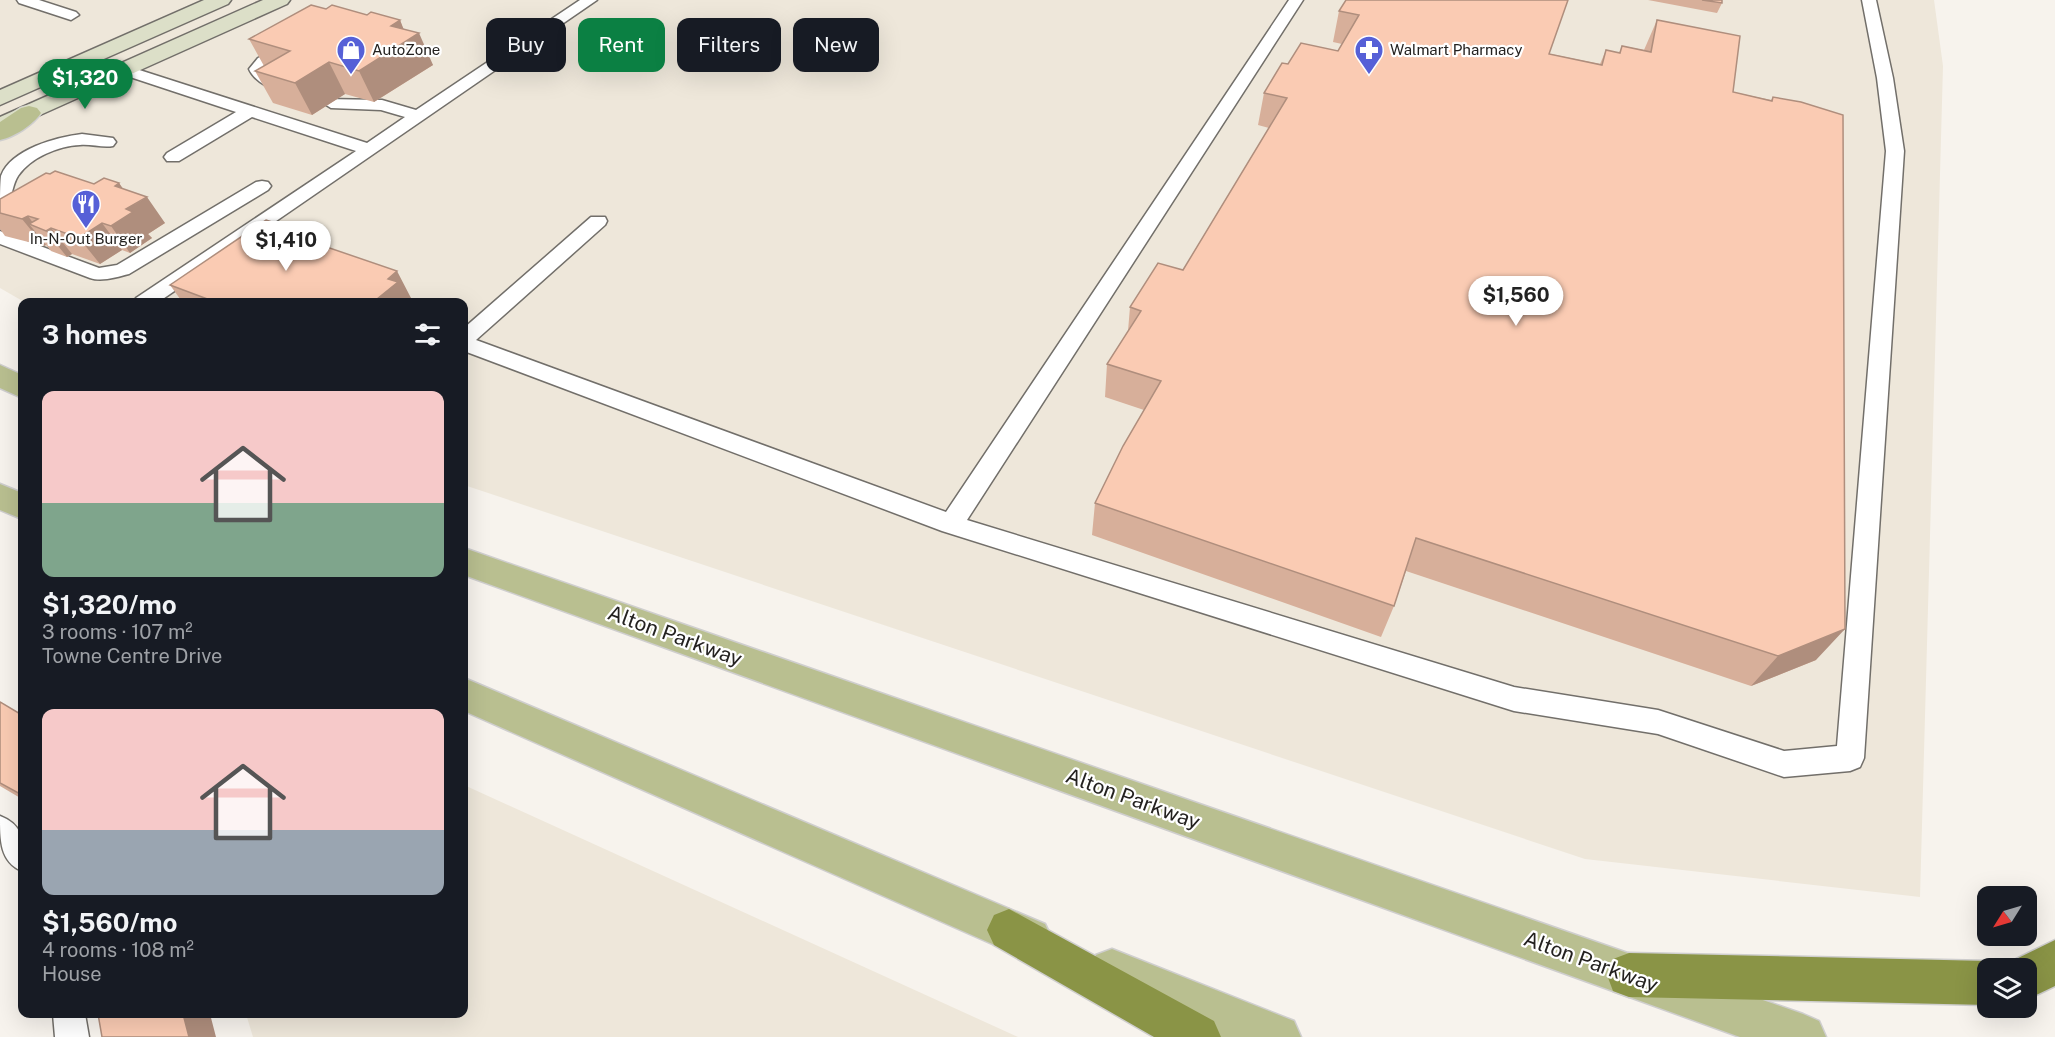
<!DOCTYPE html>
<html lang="en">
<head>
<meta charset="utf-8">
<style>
  :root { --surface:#171b24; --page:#242831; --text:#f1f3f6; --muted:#9ea1a6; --accent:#0b8043 }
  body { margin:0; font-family:"Public Sans",sans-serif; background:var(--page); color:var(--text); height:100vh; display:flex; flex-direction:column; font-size:22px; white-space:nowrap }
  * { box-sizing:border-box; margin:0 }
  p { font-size:20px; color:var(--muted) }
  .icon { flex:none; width:33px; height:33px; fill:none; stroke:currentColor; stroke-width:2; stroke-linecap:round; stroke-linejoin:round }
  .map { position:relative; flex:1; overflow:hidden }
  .details { position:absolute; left:18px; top:298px; width:450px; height:720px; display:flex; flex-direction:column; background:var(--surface); border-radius:12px; box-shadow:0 6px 24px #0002 }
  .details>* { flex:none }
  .banner { position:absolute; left:486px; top:18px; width:570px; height:54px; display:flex; gap:12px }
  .needle { width:39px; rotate:233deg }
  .fabs { position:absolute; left:1977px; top:886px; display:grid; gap:12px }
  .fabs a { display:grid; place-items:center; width:60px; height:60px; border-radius:12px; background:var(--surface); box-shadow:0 6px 24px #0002; font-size:30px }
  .price { position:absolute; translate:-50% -51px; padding:0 14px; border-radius:21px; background:#fff; color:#222; font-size:20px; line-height:39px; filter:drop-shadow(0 2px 3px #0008) }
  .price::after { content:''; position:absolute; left:50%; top:36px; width:18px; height:14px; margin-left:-9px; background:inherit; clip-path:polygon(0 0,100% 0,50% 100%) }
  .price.on { background:var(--accent); color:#fff }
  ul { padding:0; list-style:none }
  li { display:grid; align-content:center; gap:12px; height:318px; padding:0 24px }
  li span { display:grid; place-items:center; height:186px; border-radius:12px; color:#555 }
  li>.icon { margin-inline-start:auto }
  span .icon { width:108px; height:108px; fill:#fffc; stroke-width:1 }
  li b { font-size:26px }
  h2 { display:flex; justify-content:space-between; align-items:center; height:72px; padding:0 24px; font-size:26px }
  .chip { padding:0 21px; border-radius:12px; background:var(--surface); box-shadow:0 6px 24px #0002; font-size:21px; line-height:54px }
  .chip.on { background:var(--accent); color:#fff }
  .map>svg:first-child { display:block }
  .built { fill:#eee7da }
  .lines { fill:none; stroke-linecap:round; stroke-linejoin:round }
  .lane-casing { stroke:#726f6a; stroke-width:3 }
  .secondary-casing { stroke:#726f6a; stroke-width:3 }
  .primary-casing { stroke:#cfcece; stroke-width:3 }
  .highway-casing { stroke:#cfcece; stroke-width:3 }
  .lane { fill:#fff; fill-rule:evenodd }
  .secondary { fill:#dcdfc8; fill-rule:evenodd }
  .primary { fill:#b9bf90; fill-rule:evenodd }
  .highway { fill:#8a9446; fill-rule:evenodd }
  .wall { fill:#d7af9a }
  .shaded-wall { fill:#af8e7d }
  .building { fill:#facbb3; stroke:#af8e7d; stroke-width:1.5 }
  .labels { text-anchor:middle; stroke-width:4.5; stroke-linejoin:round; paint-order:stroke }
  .far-poi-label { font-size:15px; fill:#242220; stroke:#fff; text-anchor:start }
  .near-street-label { font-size:21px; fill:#242220; stroke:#fff }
</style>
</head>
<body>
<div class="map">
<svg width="2055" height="1037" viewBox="0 0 2055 1037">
  <rect width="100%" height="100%" fill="#f7f3ed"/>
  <path class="built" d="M0,0h1934l9,66 -23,831 -335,-38 -1121,-374v-182h-438l-26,-15z
    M464,785l554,252h-765l-7,-23h218z"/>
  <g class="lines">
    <g class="lane-casing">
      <path id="lane" d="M17,0h22l37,12 3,3 -8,5 -52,-17z
        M580,0h17l-440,303h-24l3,-5 220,-147 -104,-34 -73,44h-12l-3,-4 3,-4 69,-41 -118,-39 -2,-3 2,-3h12l237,76 38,-26 -24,-7 -50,-2 -8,-5 2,-4 57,1 34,10z
        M1289,0h14l-336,520 547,167 144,23 126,41 53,-5 49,-595 -9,-73 -15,-78h14l17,78 11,73 -40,607 -4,9 -10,4 -66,6 -126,-43 -144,-23 -572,-180 -478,-180v-23l127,-111h14l2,4 -2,4 -129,115 470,172z
        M291,42l6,2 2,3 -2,3 -27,14 -5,5 23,15 2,3 -2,3c-13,4 -34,-9 -39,-21l9,-11z
        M82,134l31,4 3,4 -3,4c-10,2 -22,-2 -33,-1 -21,1 -49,12 -62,31 -5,8 -6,18 -9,27l-2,4 -7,2c0,-10 0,-25 1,-33 10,-27 56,-39 81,-42z
        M262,181l6,1 3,4 -3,4 -139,84c-12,3 -27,8 -39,4l-90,-34v-13l99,37 18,-3 139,-83z
        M0,816c28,11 22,30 22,55 -22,-9 -22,-31 -22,-55z
        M53,1014h32l4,23h-34z"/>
    </g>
    <g class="secondary-casing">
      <path id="secondary" d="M204,0h27l-3,4 -228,101v-15z
        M263,0h27l-3,4 -287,129v-16z"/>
    </g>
    <g class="primary-casing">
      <path id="primary" d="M29,106l8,2 4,5c-8,12 -27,24 -41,27v-18l21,-14z
        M0,365l22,10v23l-22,-10z
        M0,484l22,9v26l-22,-9z
        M464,548l1339,466 16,7 7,16h-86l-1276,-462z
        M464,678l581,246 7,15 -7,15 -15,7 -15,-7 -551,-243z
        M1112,949l182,72 7,16h-80l-125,-50 -6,-16 6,-16z"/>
    </g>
    <g class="highway-casing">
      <path id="highway" d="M1009,909l205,112 7,16h-67l-160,-92 -7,-15 7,-15z
        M2055,940v46l-29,14v-31h-18l2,-7z
        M1629,953l359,8 16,8h-16v36l-359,-8 -16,-6 -6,-16 6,-16z"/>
    </g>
    <use href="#lane" class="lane"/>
    <use href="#secondary" class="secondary"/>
    <use href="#primary" class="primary"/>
    <use href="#highway" class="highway"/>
  </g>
  <path class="wall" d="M1648,0h74v3l-5,10z
    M326,9l74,11 3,9 30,36 -59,37 -29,-8 -33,21 -39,-12 -18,-32 9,-5 -15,-27z
    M1339,11l261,53 6,-14 13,3 3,-7 22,4 13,-30 76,72 38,8 2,-3 43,563 -65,26 -345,-115 -12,35 -13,31 -289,-102 3,-32 49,-93 -39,-13 2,-33 21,-33 2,-24 53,-37 86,-142 -11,-3 6,-32 24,-29 50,-13 4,-7 -9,-2z
    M119,183l4,6 42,34 -17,11 4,4 -22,15 -8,-3 -22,14 -28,-10 -5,3 -16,-6 -5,-6 -2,1 -39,-10 -5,-7v-30l94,-15z
    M318,238l5,8 88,52 -3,3 1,2h-226l-13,-18z
    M0,702l22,13v84l-22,-13z"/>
  <path class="shaded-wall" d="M400,20l8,20 11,-7 14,32 -59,37 -15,-31 32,-45z
    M329,62l16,32 -33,21 -17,-32z
    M119,183l15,22 13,-8 18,26 -17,11 4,4 -22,15 -19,-27 4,-40z
    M28,216l8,11 -7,-3 17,21 -2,1 -22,-27z
    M102,223l20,27 -22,14 -21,-26z
    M51,228l21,26 -5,3 -21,-26z
    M318,238l16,27 -22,-23z
    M397,271l14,27 -3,3 1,2h-37l16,-24z
    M1845,629l-29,31 -65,26 27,-30z
    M183,1014h27l6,23h-27z"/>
  <path class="building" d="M1346,0h222l-19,54 53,11 4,-15 14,3 2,-7 29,6 6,-32 83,16 -7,56 39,9 1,-4 28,5 42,13 2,514 -67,27 -362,-118 -22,68 -299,-103 28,-57 38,-65 -54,-17 34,-53 -11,-4 28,-44 25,7 104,-172 -23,-5 18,-30 6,1 13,-21 37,8 21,-36 -20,-4z
    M1702,0h20v3z
    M311,5l15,4 6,-4 35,10 4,-3 29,8 -9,6 28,7 -60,38 -30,-9 -34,21 -40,-12 35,-20 -41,-12z
    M55,171l39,13 10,-6 15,5 -4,3 32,11 -21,12 7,3 -22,14 -9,-3 -23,15 -28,-10 -5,3 -17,-7 9,-5 -10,-3 -6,3 -22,-6v-14l46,-26 4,1z
    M266,220l52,18 -6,4 85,29 -9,8 10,3 -26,21h-134l-7,-2 -3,2h-10l-48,-18z
    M0,702l22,13v80l-22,-12z
    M98,1014h85l6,23h-87z"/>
  <defs>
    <g id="shop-pin" transform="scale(1.5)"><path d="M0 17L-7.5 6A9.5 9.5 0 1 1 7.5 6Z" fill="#5660d7" stroke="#fff"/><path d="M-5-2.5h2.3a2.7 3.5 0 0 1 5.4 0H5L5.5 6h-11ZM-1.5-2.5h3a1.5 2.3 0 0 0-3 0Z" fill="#fff"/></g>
    <g id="pharmacy-pin" transform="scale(1.5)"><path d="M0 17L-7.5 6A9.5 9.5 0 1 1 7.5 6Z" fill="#5660d7" stroke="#fff"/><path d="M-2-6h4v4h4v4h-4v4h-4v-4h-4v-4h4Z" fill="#fff"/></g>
    <g id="restaurant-pin" transform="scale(1.5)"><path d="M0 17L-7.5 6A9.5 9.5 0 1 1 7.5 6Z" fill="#5660d7" stroke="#fff"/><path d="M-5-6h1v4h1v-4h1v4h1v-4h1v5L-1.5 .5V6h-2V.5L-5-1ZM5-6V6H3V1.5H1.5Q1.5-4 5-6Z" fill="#fff"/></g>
  </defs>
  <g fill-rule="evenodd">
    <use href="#shop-pin" x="351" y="50"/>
    <use href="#pharmacy-pin" x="1369" y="50"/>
    <use href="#restaurant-pin" x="86" y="204"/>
  </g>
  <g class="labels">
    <g class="far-poi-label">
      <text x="372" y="55">AutoZone</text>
      <text x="1390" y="55">Walmart Pharmacy</text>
      <text x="86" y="244" text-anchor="middle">In-N-Out Burger</text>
    </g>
    <g class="near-street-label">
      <text transform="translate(675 636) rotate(20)" y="7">Alton Parkway</text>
      <text transform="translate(1133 799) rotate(20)" y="7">Alton Parkway</text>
      <text transform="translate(1591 962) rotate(20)" y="7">Alton Parkway</text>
    </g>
  </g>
</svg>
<div class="fabs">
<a><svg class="needle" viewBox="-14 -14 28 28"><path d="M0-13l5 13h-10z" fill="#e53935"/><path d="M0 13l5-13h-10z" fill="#9ea1a6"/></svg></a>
<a><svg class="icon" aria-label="layers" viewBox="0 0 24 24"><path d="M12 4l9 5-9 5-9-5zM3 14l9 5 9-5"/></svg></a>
</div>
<b class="price on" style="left:85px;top:110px">$1,320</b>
<b class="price" style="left:286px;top:272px">$1,410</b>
<b class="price" style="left:1516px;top:327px">$1,560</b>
<div class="banner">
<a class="chip">Buy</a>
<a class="chip on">Rent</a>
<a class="chip">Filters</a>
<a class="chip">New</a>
</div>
<section class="details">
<h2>3 homes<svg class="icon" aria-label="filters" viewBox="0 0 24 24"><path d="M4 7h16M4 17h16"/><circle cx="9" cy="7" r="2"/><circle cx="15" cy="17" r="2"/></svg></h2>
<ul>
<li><span style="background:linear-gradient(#f6c9c9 60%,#7fa58c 0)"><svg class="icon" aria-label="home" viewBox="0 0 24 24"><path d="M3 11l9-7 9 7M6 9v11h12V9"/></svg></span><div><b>$1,320/mo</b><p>3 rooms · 107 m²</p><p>Towne Centre Drive</p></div></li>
<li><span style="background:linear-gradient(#f6c9c9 65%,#9aa5b1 0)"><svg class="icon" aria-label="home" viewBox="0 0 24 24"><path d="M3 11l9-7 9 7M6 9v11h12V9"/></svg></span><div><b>$1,560/mo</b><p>4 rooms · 108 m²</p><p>House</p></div></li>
</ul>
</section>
</div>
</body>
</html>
